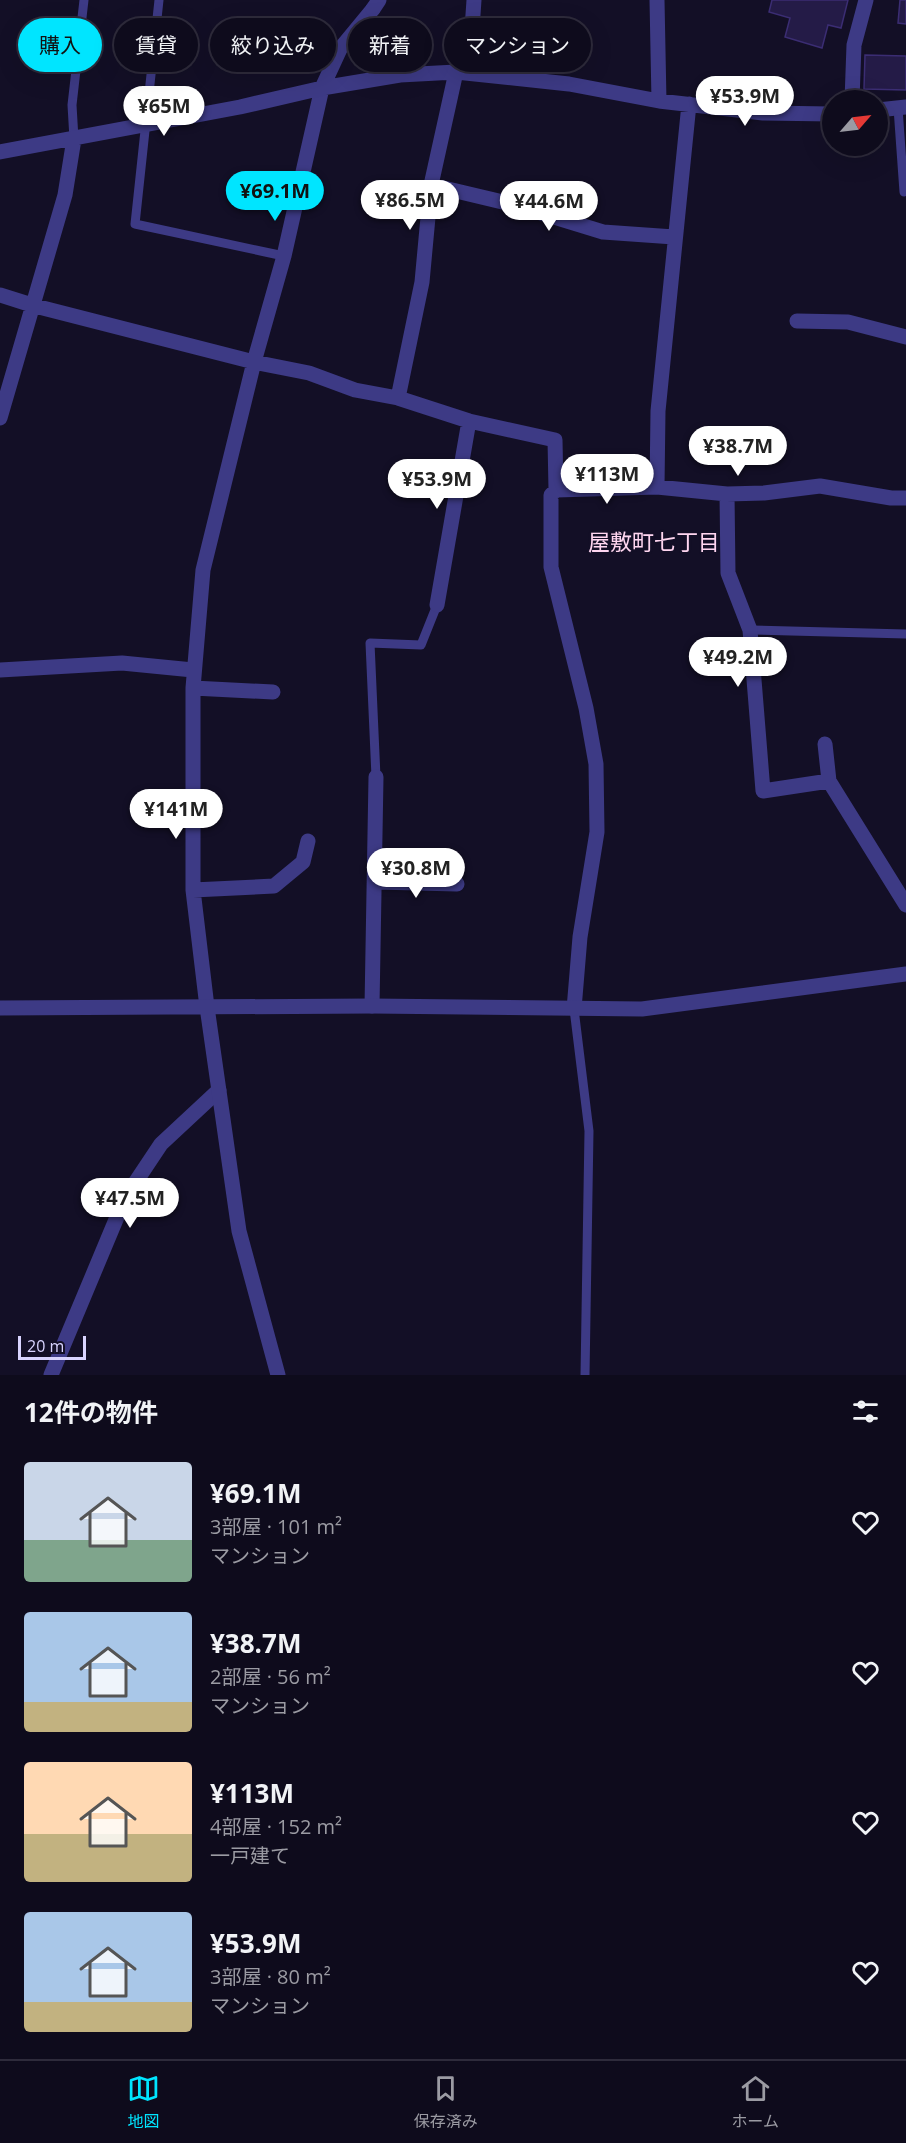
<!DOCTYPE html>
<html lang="ja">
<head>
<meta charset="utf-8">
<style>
  :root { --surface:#0e0b1c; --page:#1c1929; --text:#f1f3f6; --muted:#9b9ba3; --line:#2e2b3b; --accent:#00e5ff }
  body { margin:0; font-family:"Open Sans","Noto Sans JP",sans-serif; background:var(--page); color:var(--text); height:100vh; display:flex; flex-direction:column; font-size:22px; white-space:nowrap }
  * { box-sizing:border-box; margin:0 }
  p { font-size:20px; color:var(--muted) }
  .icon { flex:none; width:33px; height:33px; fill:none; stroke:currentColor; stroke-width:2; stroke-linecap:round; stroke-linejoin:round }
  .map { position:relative; height:1375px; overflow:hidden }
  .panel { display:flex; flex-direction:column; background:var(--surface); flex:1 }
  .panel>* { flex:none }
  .banner { position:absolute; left:18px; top:18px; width:600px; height:54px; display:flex; gap:12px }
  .needle { width:39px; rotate:62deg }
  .tools { position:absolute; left:822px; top:90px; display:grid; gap:12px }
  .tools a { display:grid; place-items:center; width:66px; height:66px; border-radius:50%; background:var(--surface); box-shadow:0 6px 24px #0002,0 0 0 2px var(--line); font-size:30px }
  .scale { position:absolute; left:18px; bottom:15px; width:68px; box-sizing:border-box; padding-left:6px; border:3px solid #d9d4ff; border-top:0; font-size:16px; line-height:21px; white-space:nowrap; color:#d9d4ff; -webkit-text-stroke:4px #130f26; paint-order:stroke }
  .price { position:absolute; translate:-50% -51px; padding:0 14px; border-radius:21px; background:#fff; color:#222; font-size:20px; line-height:39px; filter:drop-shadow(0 2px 3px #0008) }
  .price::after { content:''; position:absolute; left:50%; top:36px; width:18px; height:14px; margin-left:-9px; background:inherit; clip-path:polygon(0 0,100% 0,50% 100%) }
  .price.selected { background:var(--accent); color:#111 }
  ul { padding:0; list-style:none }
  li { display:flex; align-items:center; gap:18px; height:150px; padding:0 24px }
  li span { display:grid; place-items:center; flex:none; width:168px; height:120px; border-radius:6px; color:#555 }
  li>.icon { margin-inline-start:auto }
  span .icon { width:72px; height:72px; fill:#fffc; stroke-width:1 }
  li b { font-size:26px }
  h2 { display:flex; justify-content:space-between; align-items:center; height:72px; padding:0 24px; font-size:26px }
  .tag { padding:0 21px; border-radius:27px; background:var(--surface); box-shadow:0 6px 24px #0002,0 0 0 2px var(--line); font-size:21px; line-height:54px }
  .tag.selected { background:var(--accent); color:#111 }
  .dock { display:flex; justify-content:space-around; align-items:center; height:84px; border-top:2px solid var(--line); background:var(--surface); font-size:16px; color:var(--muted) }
  .dock a { display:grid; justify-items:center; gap:3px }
  .dock .selected { color:var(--accent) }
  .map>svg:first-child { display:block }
  .building { fill:#241b47; stroke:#3b2d73; stroke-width:1.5 }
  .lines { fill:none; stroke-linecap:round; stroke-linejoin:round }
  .service { stroke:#3d3a85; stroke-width:9 }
  .minor { stroke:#3d3a85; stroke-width:15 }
  .tertiary { stroke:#3d3a85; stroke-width:15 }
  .labels { text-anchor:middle; stroke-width:4.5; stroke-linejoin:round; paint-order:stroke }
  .neighbourhood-label { font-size:22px; fill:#ffd6f0; stroke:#130f26 }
</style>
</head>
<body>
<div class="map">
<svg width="906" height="1375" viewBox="0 0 906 1375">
  <rect width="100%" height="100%" fill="#130f26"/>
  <path class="building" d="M772,0h76l-7,28 -13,-3 -6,23 -37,-11 5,-19 -21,-6z
    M900,0h6v24l-8,-1z
    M865,55l41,1v34l-42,-1z"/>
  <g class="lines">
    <path class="service" d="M159,0l-24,224 149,32
      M898,108l6,84
      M74,139l-2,-34 12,-105
      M750,630l156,4
      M376,777l-6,-134 51,2 16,-40
      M574,1009l15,122 -4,244"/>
    <path class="minor" d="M657,0l2,101
      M469,73l5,-73
      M852,100l2,-55 12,-45
      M878,110l28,-3
      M0,152l240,-45 82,-19 78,-13 56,-3 113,12 90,17 104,12 69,1
      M431,185l84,20 88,27 71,5
      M0,295l35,11 219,56 55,11 46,17 43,8 71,23 86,19 1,50 -5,5v72l35,141 10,56 1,68 -17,105 -6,72
      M797,321l51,1 58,15
      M398,398l24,-116 9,-97 25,-113
      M0,418l65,-223 9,-56
      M657,487l1,-76 31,-307
      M556,490l101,-3 70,7 37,-1 56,-7 71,12h15
      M727,494l1,79 22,57 13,161 66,-10
      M437,605l32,-184
      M0,670l122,-7 71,7
      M193,688l80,4
      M825,744l4,37 77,124
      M376,882l81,2
      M193,890l81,-4 29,-24 5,-21
      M372,1006l4,-229
      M207,1007l-14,-117v-202l10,-118 51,-208 30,-106 38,-168 18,-39 33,-40
      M51,1375l74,-177 36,-54 58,-54"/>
    <path class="tertiary" d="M373,9l6,-9
      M207,1007l32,224 39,144
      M0,1008l372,-2 270,3 264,-35"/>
  </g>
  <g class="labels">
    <g class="neighbourhood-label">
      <text x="654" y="550">屋敷町七丁目</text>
    </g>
  </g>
</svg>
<div class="tools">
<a><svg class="needle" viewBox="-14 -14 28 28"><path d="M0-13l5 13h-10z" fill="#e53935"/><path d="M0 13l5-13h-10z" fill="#9b9ba3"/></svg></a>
</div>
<div class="scale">20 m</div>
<b class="price" style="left:745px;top:127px">¥53.9M</b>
<b class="price" style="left:164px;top:137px">¥65M</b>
<b class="price selected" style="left:275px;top:222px">¥69.1M</b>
<b class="price" style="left:410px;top:231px">¥86.5M</b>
<b class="price" style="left:549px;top:232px">¥44.6M</b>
<b class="price" style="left:738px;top:477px">¥38.7M</b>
<b class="price" style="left:607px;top:505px">¥113M</b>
<b class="price" style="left:437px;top:510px">¥53.9M</b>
<b class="price" style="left:738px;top:688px">¥49.2M</b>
<b class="price" style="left:176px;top:840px">¥141M</b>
<b class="price" style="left:416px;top:899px">¥30.8M</b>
<b class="price" style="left:130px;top:1229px">¥47.5M</b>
<div class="banner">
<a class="tag selected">購入</a>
<a class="tag">賃貸</a>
<a class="tag">絞り込み</a>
<a class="tag">新着</a>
<a class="tag">マンション</a>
</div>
</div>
<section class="panel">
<h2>12件の物件<svg class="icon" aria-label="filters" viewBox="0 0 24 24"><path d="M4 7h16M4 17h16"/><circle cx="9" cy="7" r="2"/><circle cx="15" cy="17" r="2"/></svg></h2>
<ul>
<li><span style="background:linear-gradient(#c9d6e8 65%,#7fa58c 0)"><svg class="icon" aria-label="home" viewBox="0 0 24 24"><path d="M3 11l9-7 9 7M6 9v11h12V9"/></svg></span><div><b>¥69.1M</b><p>3部屋 · 101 m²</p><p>マンション</p></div><svg class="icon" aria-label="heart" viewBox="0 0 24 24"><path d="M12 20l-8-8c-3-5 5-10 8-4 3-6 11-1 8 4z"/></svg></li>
<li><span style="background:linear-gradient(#a9c7e8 75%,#c2b280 0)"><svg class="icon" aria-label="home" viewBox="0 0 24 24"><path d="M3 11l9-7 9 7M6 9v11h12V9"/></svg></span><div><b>¥38.7M</b><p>2部屋 · 56 m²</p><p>マンション</p></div><svg class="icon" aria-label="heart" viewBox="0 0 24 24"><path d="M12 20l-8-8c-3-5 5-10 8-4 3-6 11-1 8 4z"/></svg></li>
<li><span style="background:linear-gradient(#ffd9b3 60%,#c2b280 0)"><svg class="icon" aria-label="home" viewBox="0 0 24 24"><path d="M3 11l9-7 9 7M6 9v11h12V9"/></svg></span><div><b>¥113M</b><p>4部屋 · 152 m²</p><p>一戸建て</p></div><svg class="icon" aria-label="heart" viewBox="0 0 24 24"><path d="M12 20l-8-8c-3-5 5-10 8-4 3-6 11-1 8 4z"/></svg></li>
<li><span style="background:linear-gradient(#a9c7e8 75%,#c2b280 0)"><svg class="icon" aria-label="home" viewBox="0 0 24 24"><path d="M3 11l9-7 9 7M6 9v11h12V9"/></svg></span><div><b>¥53.9M</b><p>3部屋 · 80 m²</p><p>マンション</p></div><svg class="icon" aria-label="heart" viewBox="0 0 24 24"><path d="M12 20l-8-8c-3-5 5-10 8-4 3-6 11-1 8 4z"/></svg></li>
</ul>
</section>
<nav class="dock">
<a class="selected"><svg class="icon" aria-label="map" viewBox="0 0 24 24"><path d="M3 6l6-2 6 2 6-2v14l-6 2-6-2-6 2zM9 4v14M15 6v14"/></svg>地図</a>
<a><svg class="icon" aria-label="saved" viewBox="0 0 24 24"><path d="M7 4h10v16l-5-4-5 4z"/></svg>保存済み</a>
<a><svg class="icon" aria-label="home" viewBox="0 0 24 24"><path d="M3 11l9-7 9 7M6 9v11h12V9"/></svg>ホーム</a>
</nav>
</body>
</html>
